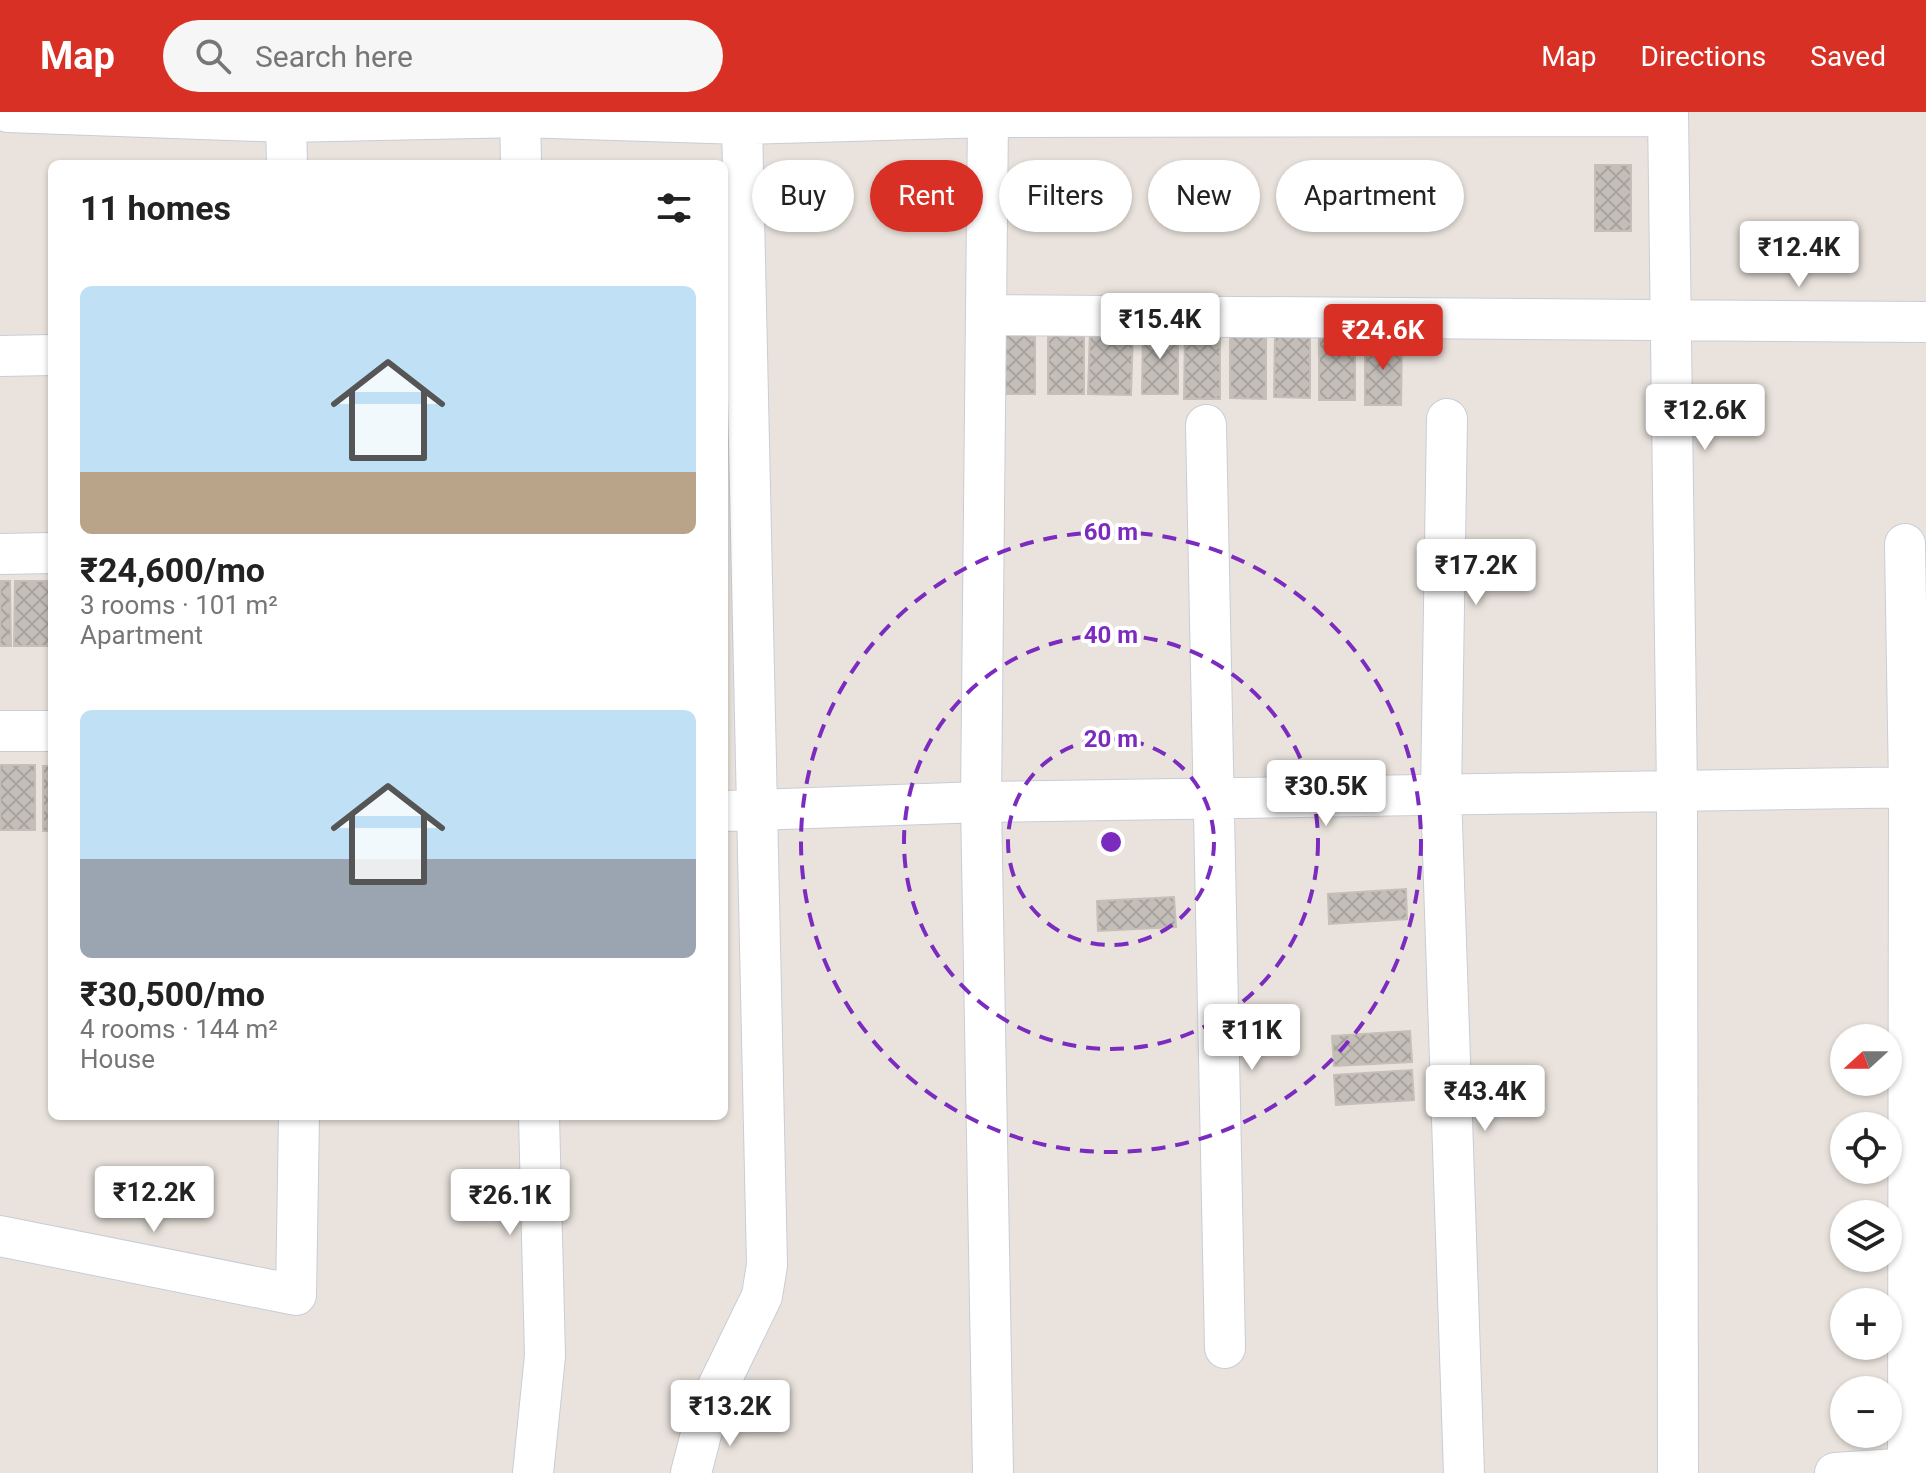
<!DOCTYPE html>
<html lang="en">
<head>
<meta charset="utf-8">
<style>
  :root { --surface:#fff; --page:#f6f6f6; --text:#222; --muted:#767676; --accent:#d93025 }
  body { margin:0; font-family:Roboto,sans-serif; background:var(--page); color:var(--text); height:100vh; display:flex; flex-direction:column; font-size:30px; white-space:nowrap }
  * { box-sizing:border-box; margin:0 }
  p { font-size:26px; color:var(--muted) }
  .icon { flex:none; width:44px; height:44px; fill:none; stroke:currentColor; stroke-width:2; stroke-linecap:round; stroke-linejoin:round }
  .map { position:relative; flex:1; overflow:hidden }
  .details { position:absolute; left:48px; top:48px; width:680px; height:960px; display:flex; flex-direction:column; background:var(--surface); border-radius:12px; box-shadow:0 2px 6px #0004 }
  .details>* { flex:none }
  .guide { position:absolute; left:752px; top:48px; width:760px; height:72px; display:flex; gap:16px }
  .needle { width:52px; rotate:249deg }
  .tools { position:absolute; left:1830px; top:912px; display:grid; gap:16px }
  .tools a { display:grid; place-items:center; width:72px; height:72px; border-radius:50%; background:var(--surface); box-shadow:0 2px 6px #0004; font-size:40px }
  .price { position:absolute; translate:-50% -68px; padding:0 18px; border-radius:8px; background:#fff; color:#222; font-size:26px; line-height:52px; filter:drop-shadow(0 2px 4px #0008) }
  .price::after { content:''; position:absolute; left:50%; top:48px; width:24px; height:18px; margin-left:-12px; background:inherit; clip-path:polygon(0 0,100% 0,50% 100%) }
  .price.current { background:var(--accent); color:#fff }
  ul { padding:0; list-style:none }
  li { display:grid; align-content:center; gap:16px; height:424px; padding:0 32px }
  li span { display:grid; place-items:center; height:248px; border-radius:12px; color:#555 }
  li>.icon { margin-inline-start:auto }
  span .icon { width:144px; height:144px; fill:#fffc; stroke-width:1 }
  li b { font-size:34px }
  h2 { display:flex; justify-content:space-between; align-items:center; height:96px; padding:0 32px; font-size:34px }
  .tag { padding:0 28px; border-radius:36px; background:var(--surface); box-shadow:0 2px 6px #0004; font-size:28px; line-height:72px }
  .tag.current { background:var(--accent); color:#fff }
  header { display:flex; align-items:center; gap:48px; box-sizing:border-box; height:112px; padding:0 40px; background:var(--accent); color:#fff }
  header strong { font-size:38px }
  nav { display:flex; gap:44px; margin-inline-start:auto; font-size:28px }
  .search { width:560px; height:72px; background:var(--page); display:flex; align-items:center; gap:20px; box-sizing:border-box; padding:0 28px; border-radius:44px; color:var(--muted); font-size:30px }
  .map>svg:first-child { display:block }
  .building { fill:url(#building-cross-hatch); stroke:#c5bfb7; stroke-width:2 }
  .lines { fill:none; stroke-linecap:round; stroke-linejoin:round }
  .minor-casing { stroke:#c8cdd6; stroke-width:42 }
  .minor { stroke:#fff; stroke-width:40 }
  .ring { fill:none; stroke:#7b2cbf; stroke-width:4; stroke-dasharray:14 10 }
  .centre { fill:#7b2cbf; stroke:#fff; stroke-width:4 }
  .ring-label { font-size:24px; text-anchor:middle; font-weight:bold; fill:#7b2cbf; stroke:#fff; stroke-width:8; stroke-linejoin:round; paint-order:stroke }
</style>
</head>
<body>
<header>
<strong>Map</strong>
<div class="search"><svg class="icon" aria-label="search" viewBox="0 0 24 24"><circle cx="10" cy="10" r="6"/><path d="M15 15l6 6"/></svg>Search here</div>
<nav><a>Map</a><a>Directions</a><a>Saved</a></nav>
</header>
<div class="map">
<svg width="1926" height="1361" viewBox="0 0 1926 1361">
  <defs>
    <pattern id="building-cross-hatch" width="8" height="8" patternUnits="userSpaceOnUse" patternTransform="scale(2)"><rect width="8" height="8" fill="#c3beb8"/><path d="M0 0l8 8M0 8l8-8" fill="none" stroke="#a8a39e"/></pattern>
  </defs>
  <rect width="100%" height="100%" fill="#eae3dd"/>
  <path class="building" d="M1595,53h36v66h-36z
    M999,215l36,1v66h-36z
    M1048,216h36v66h-36z
    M1090,216l43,3 -2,64 -43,-1z
    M1143,216h35v66h-36z
    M1275,219l35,1v66l-36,-1z
    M1230,220l36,1v66l-36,-1z
    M1185,221h35v66h-36z
    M1319,221h36v67h-36z
    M1365,227h37l-1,66h-36z
    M0,469h10l1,65h-11z
    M15,469h37v65h-38z
    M0,653h35v65h-35z
    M43,654h9v65h-9z
    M1406,777l1,30 -78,5 -1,-30z
    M1174,785l2,30 -78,4 -1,-30z
    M1410,919l2,31 -78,4 -2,-30z
    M1412,958l2,30 -78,5 -2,-30z"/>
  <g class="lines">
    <g class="minor-casing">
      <path id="minor" d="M8,0l278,10 234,-5 222,7 246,-7 680,-1
        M520,0l1,52
        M1668,0l9,679 1,682
        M988,5l-7,685 12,671
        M286,10l1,42
        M986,203l940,7
        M0,244l52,-1
        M1447,307l-6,375 23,679
        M1206,313l19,923
        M1905,432l4,243 -1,681
        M0,442l52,-1
        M0,619h52
        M724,699l257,-9 945,-15
        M0,1124l296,59 3,-179
        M533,1361l12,-117 -6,-240
        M691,1361l17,-66 54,-111 5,-31 -25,-1141
        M1835,1361l91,-6"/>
    </g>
    <use href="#minor" class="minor"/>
  </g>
  <g class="ring">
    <circle cx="1111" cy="730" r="103"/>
    <circle cx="1111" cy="730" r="207"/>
    <circle cx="1111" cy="730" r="310"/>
  </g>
  <circle cx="1111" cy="730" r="12" class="centre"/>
  <g class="ring-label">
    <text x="1111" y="428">60 m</text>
    <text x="1111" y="531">40 m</text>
    <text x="1111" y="635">20 m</text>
  </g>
</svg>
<div class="tools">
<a><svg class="needle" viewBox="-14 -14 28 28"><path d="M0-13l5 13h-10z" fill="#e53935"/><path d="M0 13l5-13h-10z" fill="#767676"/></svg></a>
<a><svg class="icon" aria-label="locate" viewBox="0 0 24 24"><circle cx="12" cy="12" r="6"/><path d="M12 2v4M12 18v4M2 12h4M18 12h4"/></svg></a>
<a><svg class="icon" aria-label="layers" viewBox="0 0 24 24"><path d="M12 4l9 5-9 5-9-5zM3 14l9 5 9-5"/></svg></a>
<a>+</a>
<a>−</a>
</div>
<b class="price" style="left:1799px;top:177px">₹12.4K</b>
<b class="price" style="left:1160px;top:249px">₹15.4K</b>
<b class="price current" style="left:1383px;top:260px">₹24.6K</b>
<b class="price" style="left:1705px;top:340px">₹12.6K</b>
<b class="price" style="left:1476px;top:495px">₹17.2K</b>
<b class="price" style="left:1326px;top:716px">₹30.5K</b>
<b class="price" style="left:1252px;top:960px">₹11K</b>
<b class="price" style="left:1485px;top:1021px">₹43.4K</b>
<b class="price" style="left:154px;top:1122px">₹12.2K</b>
<b class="price" style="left:510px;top:1125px">₹26.1K</b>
<b class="price" style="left:730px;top:1336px">₹13.2K</b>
<div class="guide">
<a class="tag">Buy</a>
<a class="tag current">Rent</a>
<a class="tag">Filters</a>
<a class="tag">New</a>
<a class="tag">Apartment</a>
</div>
<section class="details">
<h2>11 homes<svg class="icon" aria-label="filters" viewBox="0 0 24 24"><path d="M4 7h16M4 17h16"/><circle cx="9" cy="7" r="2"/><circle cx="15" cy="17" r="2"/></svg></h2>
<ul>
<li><span style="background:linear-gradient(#bfe0f5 75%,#b9a48a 0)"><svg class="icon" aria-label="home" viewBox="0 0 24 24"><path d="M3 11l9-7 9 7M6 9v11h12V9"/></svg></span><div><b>₹24,600/mo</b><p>3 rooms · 101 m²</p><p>Apartment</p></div></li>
<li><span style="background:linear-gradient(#bfe0f5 60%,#9aa5b1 0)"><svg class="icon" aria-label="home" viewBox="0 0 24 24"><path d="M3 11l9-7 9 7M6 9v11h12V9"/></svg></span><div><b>₹30,500/mo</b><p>4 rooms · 144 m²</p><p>House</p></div></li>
</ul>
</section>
</div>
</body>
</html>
